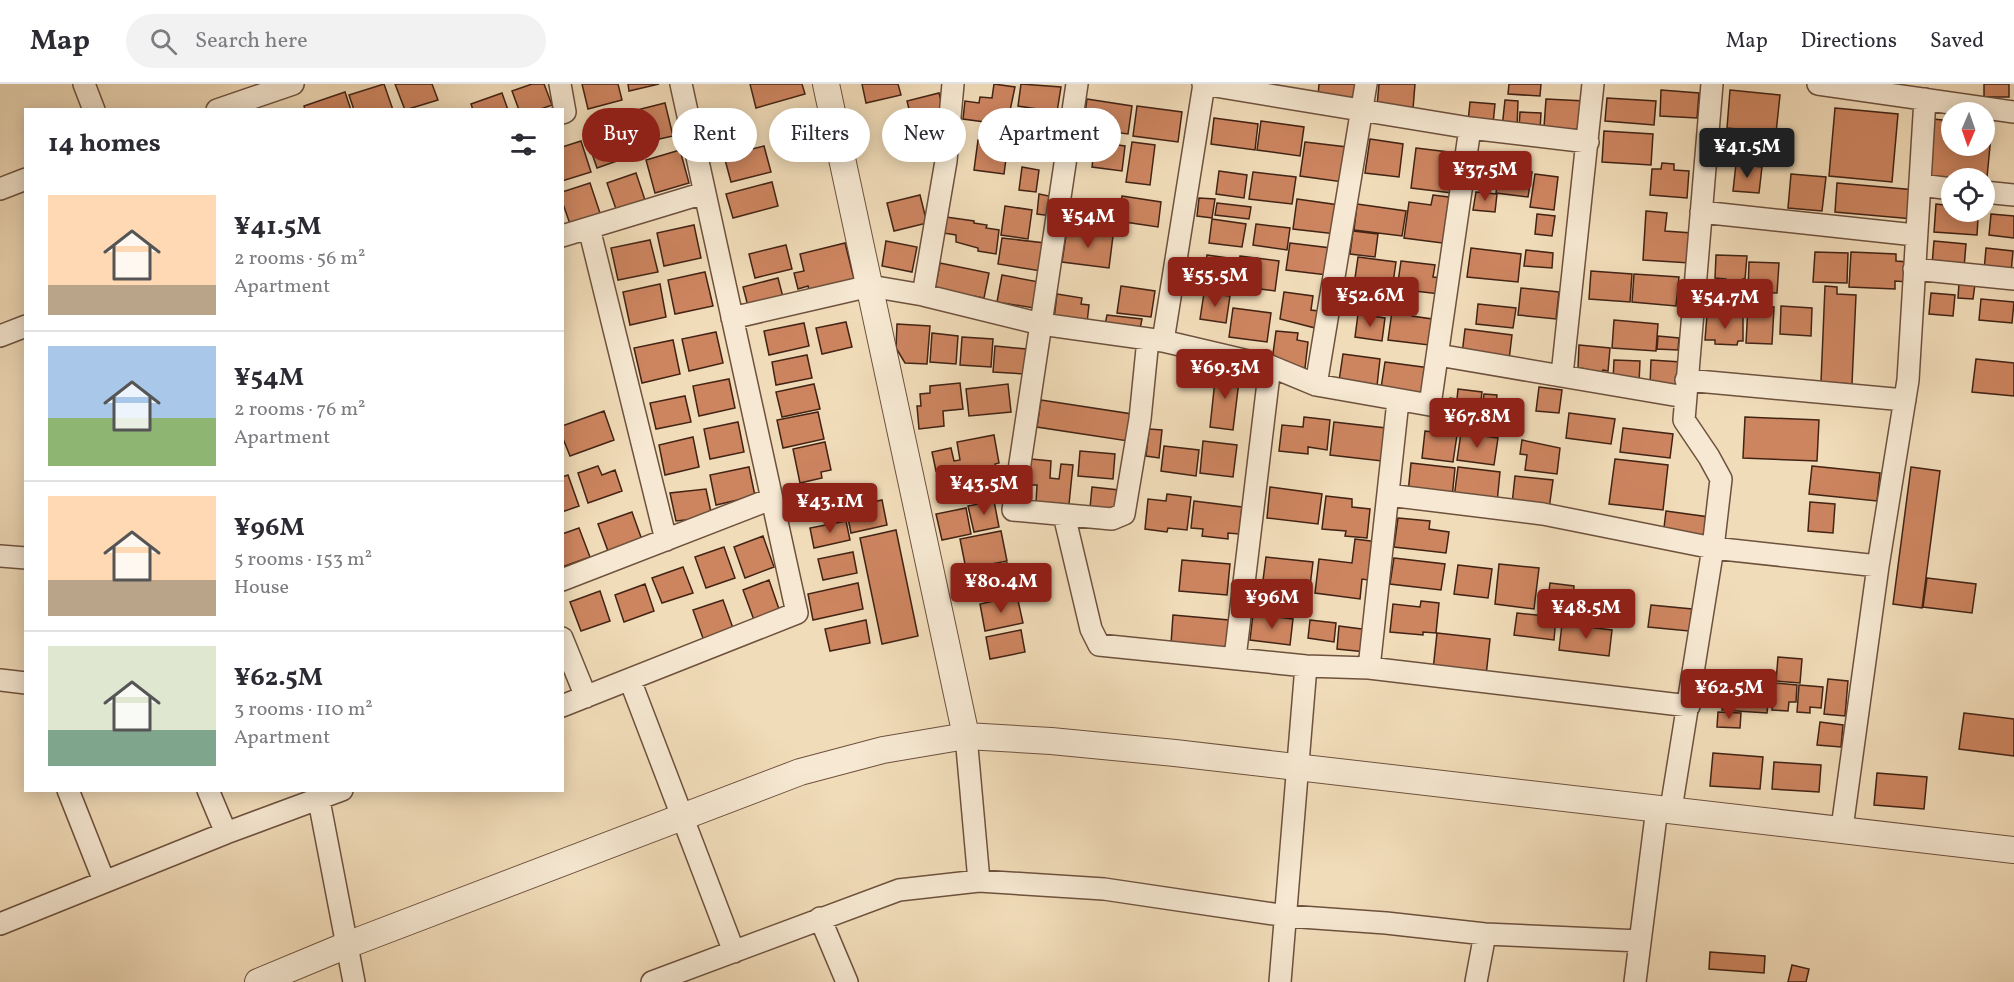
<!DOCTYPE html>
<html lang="en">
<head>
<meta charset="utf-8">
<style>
  :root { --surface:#fff; --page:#f2f2f3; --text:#2b2b33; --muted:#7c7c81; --line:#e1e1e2; --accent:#8f2418 }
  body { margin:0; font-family:Vollkorn,serif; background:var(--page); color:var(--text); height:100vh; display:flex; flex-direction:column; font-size:22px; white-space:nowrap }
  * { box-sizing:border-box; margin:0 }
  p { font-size:20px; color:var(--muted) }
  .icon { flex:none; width:33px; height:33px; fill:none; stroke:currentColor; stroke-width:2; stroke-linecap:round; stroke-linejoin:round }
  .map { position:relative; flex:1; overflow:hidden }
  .details { position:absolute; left:24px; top:24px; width:540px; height:684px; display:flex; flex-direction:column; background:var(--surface); border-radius:0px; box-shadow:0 3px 15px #0003 }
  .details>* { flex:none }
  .guide { position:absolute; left:582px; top:24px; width:570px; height:54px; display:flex; gap:12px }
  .needle { width:39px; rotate:182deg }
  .tools { position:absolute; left:1941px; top:18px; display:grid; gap:12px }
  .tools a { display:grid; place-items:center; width:54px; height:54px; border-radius:50%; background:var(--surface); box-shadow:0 3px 15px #0003; font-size:30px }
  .price { position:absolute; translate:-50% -51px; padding:0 14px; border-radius:6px; background:var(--accent); color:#fff; font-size:20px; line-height:39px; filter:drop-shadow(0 2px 3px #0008) }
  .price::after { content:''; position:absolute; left:50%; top:36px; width:18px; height:14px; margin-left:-9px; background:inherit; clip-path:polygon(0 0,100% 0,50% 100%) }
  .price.current { background:#222; color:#fff }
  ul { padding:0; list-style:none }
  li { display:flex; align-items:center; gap:18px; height:150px; padding:0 24px }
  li+li { border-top:2px solid var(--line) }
  li span { display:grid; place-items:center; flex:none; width:168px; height:120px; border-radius:0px; color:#555 }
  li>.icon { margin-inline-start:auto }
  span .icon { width:72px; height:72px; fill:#fffc; stroke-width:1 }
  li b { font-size:26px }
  h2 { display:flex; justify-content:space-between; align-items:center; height:72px; padding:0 24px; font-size:26px }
  .pill { padding:0 21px; border-radius:27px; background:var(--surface); box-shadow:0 3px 15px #0003; font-size:21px; line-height:54px }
  .pill.current { background:var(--accent); color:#fff }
  header { display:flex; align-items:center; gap:36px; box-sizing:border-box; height:84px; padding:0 30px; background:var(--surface); border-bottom:2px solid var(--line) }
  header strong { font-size:28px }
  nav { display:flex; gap:33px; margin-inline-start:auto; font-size:21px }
  .search { width:420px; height:54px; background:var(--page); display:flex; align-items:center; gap:15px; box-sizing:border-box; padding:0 21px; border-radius:33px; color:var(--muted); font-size:22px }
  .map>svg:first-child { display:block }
  .building { fill:#cd8560; stroke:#422314; stroke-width:1.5 }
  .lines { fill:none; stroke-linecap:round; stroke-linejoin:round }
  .minor-casing { stroke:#6e513d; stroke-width:24 }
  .tertiary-casing { stroke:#6e513d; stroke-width:28 }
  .minor { stroke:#f6e8d2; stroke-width:21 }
  .tertiary { stroke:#f6e8d2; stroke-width:26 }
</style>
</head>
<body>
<header>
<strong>Map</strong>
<div class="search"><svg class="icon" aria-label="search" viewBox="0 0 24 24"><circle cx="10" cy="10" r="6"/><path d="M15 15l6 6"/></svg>Search here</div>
<nav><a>Map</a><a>Directions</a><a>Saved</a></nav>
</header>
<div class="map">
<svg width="2014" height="898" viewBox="0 0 2014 898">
  <rect width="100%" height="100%" fill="#f1dcb9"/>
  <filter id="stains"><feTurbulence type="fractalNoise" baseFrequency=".00333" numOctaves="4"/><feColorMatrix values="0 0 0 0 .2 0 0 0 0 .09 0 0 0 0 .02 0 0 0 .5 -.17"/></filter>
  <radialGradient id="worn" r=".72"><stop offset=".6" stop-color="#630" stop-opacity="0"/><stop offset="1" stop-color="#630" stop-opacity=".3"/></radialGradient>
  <path class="building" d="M384,0l9,26h-39l-5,-15z
    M395,0h37l6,16 -33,10z
    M532,0h12l8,21 -14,5h-19l-7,-19z
    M582,0h36l4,16 -34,9z
    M628,0h31l-30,7z
    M750,0h52l3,10 -49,14z
    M862,0h36l3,11 -35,8z
    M994,0l21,3 -8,38 -44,-6 2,-18 14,2 1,-6 12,1z
    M1021,0l40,3 -4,25 -39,-6z
    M1319,0h42l-2,16 -41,-4z
    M1379,0h36l-2,25 -36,-3z
    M1509,0h32l-1,12 -32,-2z
    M1984,0h25v13h-25z
    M1661,6l38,3 -2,25 -37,-2z
    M1730,6l50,5 -4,38 -49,-5z
    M345,8l6,18h-46l-1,-4z
    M502,9l6,17h-35l-2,-6z
    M939,9l7,28 -32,8 -7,-28z
    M1607,14l49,3 -2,24 -49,-4z
    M1087,15l45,7 -4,28 -45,-6z
    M1546,15l39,2 -2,29 -39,-3z
    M1505,16l13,1 -1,28 -15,-1z
    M1470,18l25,2 -2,20 -25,-2z
    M665,19l8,33 -32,7 -8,-32z
    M1137,22l45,6 -4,30 -45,-6z
    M1835,24l63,6 -6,68 -63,-6z
    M1520,28l21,1 -1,17 -21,-1z
    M1214,34l44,6 -3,26 -44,-6z
    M1933,35l19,2v25h32v-22l8,1 -6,63 -2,-10 -57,4z
    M1261,37l43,6 -4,29 -43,-6z
    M622,44l9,28 -34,12 -10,-29z
    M1021,47l30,4 -3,20 -30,-4z
    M1604,47l49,3 -2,31 -49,-3z
    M1370,55l33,5 -4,33 -34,-4z
    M978,56l30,4 -4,30 -30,-4z
    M581,57l10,31 -29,9v-34z
    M1095,58l30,4 -3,25 -30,-4z
    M1132,58l23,3 -5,40 -24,-3z
    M1305,58l42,5 -4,35 -43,-6z
    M764,62l7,26 -40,10 -7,-26z
    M1416,64l41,5 -5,40 -41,-5z
    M680,66l9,33 -34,10 -9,-33z
    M1662,79l12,1v6l15,1 -2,27 -37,-3 2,-26h9z
    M1736,80l26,3 -3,26 -26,-2z
    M1022,83l17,3 -3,22 -17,-2z
    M1499,84l33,4 -4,25 -32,-4z
    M1219,87l28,4 -3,23 -28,-4z
    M1253,88l43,5 -4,27 -43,-5z
    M636,89l9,27 -29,9 -9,-26z
    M1535,90l23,3 -4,33 -24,-3z
    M1791,90l35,3 -4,34 -34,-3z
    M772,98l6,24 -45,12 -7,-24z
    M590,99l10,30 -30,11 -8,-23v-9z
    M1837,99l79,7 -3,29 -78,-7z
    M1476,108l21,2 -2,18 -22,-2z
    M1039,110l15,3 -2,19 -15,-2z
    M920,111l7,28 -33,8 -7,-28z
    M1433,111l23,3 -6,46 -46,-6 5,-36 22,3z
    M1122,112l39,6 -3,25 -40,-6z
    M1199,114l16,1 -3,19 -15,-2z
    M1297,115l42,6 -3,29 -43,-5z
    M1217,119l34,4 -2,12 -34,-4z
    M1357,120l49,7 -4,25 -48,-6z
    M1936,120l16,2v6h18l-1,5 9,1 -1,17 -43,-3z
    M1005,122l27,4 -4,29 -27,-4z
    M1646,127l21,2 -2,18 27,2 -2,30 -47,-3z
    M1537,130l18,2 -3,20 -17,-2z
    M1991,130l23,2v22l-25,-3z
    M946,133l28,4v2l13,2 -1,3 13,2 -3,24 -18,-3v-3l-22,-6v-7l-13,-2z
    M1212,135l34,5 -4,23 -33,-4z
    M1256,140l34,4 -3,22 -34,-5z
    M694,141l7,33 -37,8 -7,-33z
    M1067,145l46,7 -4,32 -47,-6z
    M1353,147l25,3 -3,23 -25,-3z
    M1002,154l43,5 -4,28 -43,-7z
    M650,156l8,32 -40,8 -7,-32z
    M886,157l31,6 -5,25 -30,-6z
    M1934,157l32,3 -2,24 -32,-3z
    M845,159l9,36 -45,11 -1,-4 -10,3 -4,-16 10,-2 -4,-17z
    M1290,159l41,5 -4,27 -41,-5z
    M786,161l6,24 -37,9 -6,-24z
    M1471,164l50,6 -3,28 -51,-5z
    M1986,164l27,3 -2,22 -27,-2z
    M1526,166l27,3 -1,15 -28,-2z
    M1815,168l33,1 -1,30 -34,-1z
    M1851,168l45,2v7l12,1 -1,20 -12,-1v8l-46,-2z
    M1207,171l28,4 -4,27 -28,-4z
    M1716,171l31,1 -2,23h-2v6l-17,-1v-5l-11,-1z
    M1240,172l39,5 -4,30 -39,-5z
    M1358,173l38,5 -4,28 -38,-5z
    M1187,176l16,1 -3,19 -15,-2z
    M1401,177l34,4 -2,12 9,1 -2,16 -43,-5z
    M1749,178l30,1 -2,30 -29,-1z
    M940,179l49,10 -5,25 -49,-9z
    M1591,187l41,3 -2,28 -41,-3z
    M705,188l8,34 -38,8 -7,-34z
    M1634,190l45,3 -3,29 -44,-4z
    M1002,191l37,7 -5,26 -37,-6z
    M778,194l6,23 -35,9 -6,-23z
    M1959,199l16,1 -2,15 -15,-1z
    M660,200l6,33 -36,8 -7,-33z
    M1121,202l34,5 -4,26 -34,-4z
    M1825,202l12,1v7l19,1 -4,89 -31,-2z
    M1521,204l38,4 -3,27 -38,-4z
    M1284,208l29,4 -2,14 7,1 -3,17 -35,-9z
    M1204,209l26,3 -4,27 -26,-4z
    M1931,209l24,2 -2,21 -24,-2z
    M1057,210l25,4 -1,6 8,1 -2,18 -33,-4z
    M1394,213l21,3 -3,16 20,3 -3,26 -41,-5z
    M1981,215l33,3 -2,21 -33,-3z
    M1478,220l38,4 -3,20 -37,-4z
    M1748,222l26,1 -2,37 -26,-1z
    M1781,222l31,2 -1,28 -31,-2z
    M1233,224l38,5 -4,29 -38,-5z
    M1358,230l27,4 -3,23 -27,-4z
    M1107,231l35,4 -3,15 -35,-5z
    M1707,231l36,2v24h-5l-1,4 -22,-1v-4h-10z
    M1614,236l44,4 -2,27 -44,-3z
    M846,238l6,25 -30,7 -6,-26z
    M804,239l5,23 -40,9 -5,-24z
    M897,240l33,2 -3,38 -22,-1 -9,-15z
    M1465,245l47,6 -3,25 -47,-6z
    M1276,247l22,2 -1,7 11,2 -3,26 -33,-7z
    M716,248l7,31 -34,8 -7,-32z
    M932,249l26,3 -2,28 -26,-2z
    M1658,252l21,2 -1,12 -21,-1z
    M962,253l31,2 -2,28 -31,-2z
    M673,256l7,34 -38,9 -8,-35z
    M1579,261l31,3 -2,23 -5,-1 -1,5 -16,-1v-5l-8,-1z
    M995,262l31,3 -2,25 -31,-2z
    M1343,270l37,5 -3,27 -38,-5z
    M807,271l5,23 -36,7 -4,-23z
    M1976,275l38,4v33l-42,-4z
    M1614,276l26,1 -1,22 -26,-2z
    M1651,276l30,2 -2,25 -29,-2z
    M1385,278l45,6 -4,25 -45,-5z
    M1216,287l24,2 -7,57 -23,-3z
    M729,295l6,29 -36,8 -6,-30z
    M960,299l3,26 -20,2 1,15 -25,3 -2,-23h4l-1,-12 10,-1v-7z
    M814,300l6,25 -38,8 -6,-25z
    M1008,300l3,28 -42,4 -3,-27z
    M1539,303l23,3 -3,23 -23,-2z
    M1458,305l24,3 -4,35 -24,-3 1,-11 -7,-1 2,-14 7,1z
    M1484,310l13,1 -4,32 -13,-2z
    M685,312l6,26 -35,7 -6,-26z
    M1041,316l91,14 -4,27 -91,-14z
    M604,327l10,29 -44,16 -8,-20v-10z
    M818,328l6,27 -41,9 -6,-28z
    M1569,329l46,6 -4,25 -45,-6z
    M1304,333l26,3 -3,30 -19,-3v7l-29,-3 3,-26 21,2z
    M1745,333l74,3 -2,41 -74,-3z
    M738,338l6,30 -34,7 -6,-30z
    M1334,338l52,6 -4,33 -52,-6z
    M1623,344l50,6 -3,24 -50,-6z
    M1149,345l13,1 -3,28 -13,-2z
    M1425,347l32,4 -4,27 -31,-4z
    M1461,349l37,5 -4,27 -37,-5z
    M994,351l5,28 -4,1 4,19 -24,5 -1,-5 -29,6 -4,-19 -5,1 -4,-19 19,-4 3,13 6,-1 -3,-18z
    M693,353l6,30 -34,8 -6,-30z
    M1522,356l38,8 -3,26 -32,-4 2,-15 -7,-1z
    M1203,357l34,4 -4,32 -33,-4z
    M825,358l6,28 -10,2 1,6 -22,5 -7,-34z
    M1164,362l35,4 -3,26 -35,-5z
    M1080,367l35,3 -2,25 -35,-3z
    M1031,375l20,2 -1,17 9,1 2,-15 12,1 -4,39 -33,-2 1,-17h-9z
    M1615,375l53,6 -5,45 -54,-6z
    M1411,379l44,5 -3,30 -44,-5z
    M598,382l4,9 13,-5 7,21 -34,12 -10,-30z
    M1812,382l68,7 -3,28 -68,-7z
    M749,383l6,29 -39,9 -6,-30z
    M1458,383l42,5 -3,31 -43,-5z
    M1911,383l29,4 -18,137 -29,-4z
    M568,391l11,31 -17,6v-35z
    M1515,392l38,4 -4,29 -37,-5z
    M838,402l5,22 -37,8 -5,-22z
    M1092,403l27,3 -2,21 -27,-3z
    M1270,403l52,7 -4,30 -51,-6z
    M706,405l6,28 -36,4 -6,-28z
    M1167,410l24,3 -4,33 -19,-2 -1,4 -22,-3 3,-30 18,2z
    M1326,412l26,3v8l18,2 -3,29 -22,-2 1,-5 -24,-2z
    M882,416l5,25 -36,8 -5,-25z
    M994,417l5,26 -25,5 -6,-26z
    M1194,417l48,6 -3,27 -11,-1v6l-26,-3 1,-7 -12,-1z
    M1810,418l25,2 -2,29 -25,-2z
    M966,424l5,26 -29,6 -6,-26z
    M1666,427l43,6 -3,24 -43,-5z
    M632,428l10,28 -34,11 -10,-27z
    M1398,434l32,3 -1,8 20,3 -3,21 -52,-6z
    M846,437l4,19 -36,8 -4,-20z
    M579,444l11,29 -28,10v-33z
    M896,446l22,106 -36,8 -22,-106z
    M1001,447l6,30 -41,8 -6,-30z
    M763,452l11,31 -29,11 -11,-31z
    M1355,455l23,3 -4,39 -12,-2 -2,20 -45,-6 4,-34 33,4z
    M724,463l11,31 -29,10 -11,-31z
    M853,468l4,21 -34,7 -5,-21z
    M1266,473l47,5 -4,32 -47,-6z
    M1394,474l51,6 -4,26 -51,-6z
    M1182,476l48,4 -3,31 -48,-4z
    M1007,479l6,30 -41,8 -6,-30z
    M1499,480l40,4 -5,41 -39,-5z
    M1458,481l34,4 -4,29 -34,-4z
    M683,483l10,26 -31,10 -10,-25z
    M1927,494l49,6 -4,29 -49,-6z
    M769,496l11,32 -26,8 -11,-30z
    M858,499l5,26 -50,11 -5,-26z
    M1550,499l24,3 -2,24 -25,-3z
    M645,500l9,27 -30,11 -9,-27z
    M600,507l10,30 -29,10 -11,-29z
    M1017,512l6,27 -38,8 -5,-27z
    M723,516l11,31 -30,10 -11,-31z
    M1421,517l18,2 -3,30 -13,-1v3l-33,-3 3,-28 27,3z
    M1651,521l41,4 -3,22 -41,-4z
    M1517,529l39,4 -2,23 -40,-5z
    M1253,530l40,5 -3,26 -40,-5z
    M1173,531l56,5 -2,28 -56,-4z
    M866,536l4,23 -40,8 -5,-22z
    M1310,536l26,3 -2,19 -26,-4z
    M1562,540l50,6 -3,26 -50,-6z
    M1339,542l30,4 -3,22 -29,-3z
    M1021,546l4,22 -35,7 -4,-22z
    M1437,549l53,6 -4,37 -53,-6z
    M1778,573l24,2 -2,24 -24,-2z
    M1724,595l46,3 -3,31 -45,-3z
    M1828,595l20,2 -3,35 -21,-2z
    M1774,599l23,2 -1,17h-7l-1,9 -16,-1z
    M1799,601l24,2 -2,21 -11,-1v6l-13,-1z
    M1718,628l23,1 -1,15 -23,-1z
    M1964,629l50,6v37l-55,-7z
    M1820,638l23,3 -2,22 -24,-2z
    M1713,669l50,4 -3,32 -50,-3z
    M1774,678l47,3 -2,27 -47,-3z
    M1877,689l50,4 -3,32 -50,-4z
    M1710,868l55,4 -1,17 -55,-4z
    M1792,881l17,4 -3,13h-18z"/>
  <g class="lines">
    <g class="minor-casing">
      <path id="minor" d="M84,0l10,26
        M560,0l5,28 -3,1
        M1077,0l-64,426 99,9 12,-5 16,-95 8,-80
        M1203,0l267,44 118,14
        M1818,0l196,28
        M217,26l76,-26
        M1920,101l32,4
        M0,105l26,-10
        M1984,108l30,3
        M1701,128l214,23
        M589,144l77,312
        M562,152l142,-43
        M1914,185l100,10
        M923,211l23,-134 7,-77
        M732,234l138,-32 53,9 118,29 122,17 107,25 46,19 114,20 40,-277
        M0,252l26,-10
        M1163,257l41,-257
        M1438,271l247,42
        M1562,291l31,-291
        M1686,296l219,20
        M1316,301l50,-301
        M1388,411l155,19 170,34 165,18
        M1064,431l27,114 8,16 207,21 63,2 320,38
        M0,472l26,2
        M562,496l209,-81
        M562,554l24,59
        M1235,574l35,-292
        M1369,584l29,-267
        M0,596l26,3
        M630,596l104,272
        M562,622l235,-93 -116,-529
        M966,652l13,145
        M68,706l36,91
        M208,706l18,43
        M317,706l37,192
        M1671,725l42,-261 8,-69 -12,-22 -25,-37 28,-336
        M1842,744l36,-262 30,-186 17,-281
        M820,834l27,64
        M0,840l226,-91 116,-43
        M652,898l247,-92 80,-9 125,8 183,27 99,7 99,11 155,7
        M1280,898l26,-316
        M1476,898l9,-48
        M1635,898l22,-174"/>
    </g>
    <g class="tertiary-casing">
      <path id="tertiary" d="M826,0l140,652
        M258,898l89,-37 453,-173 83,-22 83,-14 85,5 124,12 839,97"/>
    </g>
    <use href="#minor" class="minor"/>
    <use href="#tertiary" class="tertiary"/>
  </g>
  <rect width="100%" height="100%" filter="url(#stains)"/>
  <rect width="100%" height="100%" fill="url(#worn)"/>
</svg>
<div class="tools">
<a><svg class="needle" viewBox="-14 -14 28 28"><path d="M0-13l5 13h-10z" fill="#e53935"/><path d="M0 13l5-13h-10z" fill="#7c7c81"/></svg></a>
<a><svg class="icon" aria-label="locate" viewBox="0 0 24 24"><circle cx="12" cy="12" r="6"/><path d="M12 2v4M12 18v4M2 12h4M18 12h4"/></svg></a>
</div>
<b class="price current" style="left:1747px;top:95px">¥41.5M</b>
<b class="price" style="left:1485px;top:118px">¥37.5M</b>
<b class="price" style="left:1088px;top:165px">¥54M</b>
<b class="price" style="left:1215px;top:224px">¥55.5M</b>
<b class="price" style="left:1370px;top:244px">¥52.6M</b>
<b class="price" style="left:1725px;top:246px">¥54.7M</b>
<b class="price" style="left:1225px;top:316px">¥69.3M</b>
<b class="price" style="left:1477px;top:365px">¥67.8M</b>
<b class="price" style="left:984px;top:432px">¥43.5M</b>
<b class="price" style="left:830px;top:450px">¥43.1M</b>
<b class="price" style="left:1001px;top:530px">¥80.4M</b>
<b class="price" style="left:1272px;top:546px">¥96M</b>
<b class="price" style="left:1586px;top:556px">¥48.5M</b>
<b class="price" style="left:1729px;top:636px">¥62.5M</b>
<div class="guide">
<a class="pill current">Buy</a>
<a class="pill">Rent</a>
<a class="pill">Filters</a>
<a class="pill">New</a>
<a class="pill">Apartment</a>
</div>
<section class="details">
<h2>14 homes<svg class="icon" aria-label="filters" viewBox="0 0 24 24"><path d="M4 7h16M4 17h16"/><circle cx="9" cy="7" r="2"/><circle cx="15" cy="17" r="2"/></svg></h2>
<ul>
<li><span style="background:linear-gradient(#ffd9b3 75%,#b9a48a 0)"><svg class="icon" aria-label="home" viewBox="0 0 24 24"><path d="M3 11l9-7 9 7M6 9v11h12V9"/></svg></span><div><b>¥41.5M</b><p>2 rooms · 56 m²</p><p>Apartment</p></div></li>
<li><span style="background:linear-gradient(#a9c7e8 60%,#8fb573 0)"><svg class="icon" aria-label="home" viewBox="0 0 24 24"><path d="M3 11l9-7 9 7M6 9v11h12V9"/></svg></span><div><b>¥54M</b><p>2 rooms · 76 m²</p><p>Apartment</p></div></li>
<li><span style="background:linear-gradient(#ffd9b3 70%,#b9a48a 0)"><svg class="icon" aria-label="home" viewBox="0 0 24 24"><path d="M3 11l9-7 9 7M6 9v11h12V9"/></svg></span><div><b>¥96M</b><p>5 rooms · 153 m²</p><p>House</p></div></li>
<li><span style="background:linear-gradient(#dfe7d0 70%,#7fa58c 0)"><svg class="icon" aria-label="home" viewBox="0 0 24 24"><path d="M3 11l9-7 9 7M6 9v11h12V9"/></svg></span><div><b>¥62.5M</b><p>3 rooms · 110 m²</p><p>Apartment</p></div></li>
</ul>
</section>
</div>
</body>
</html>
